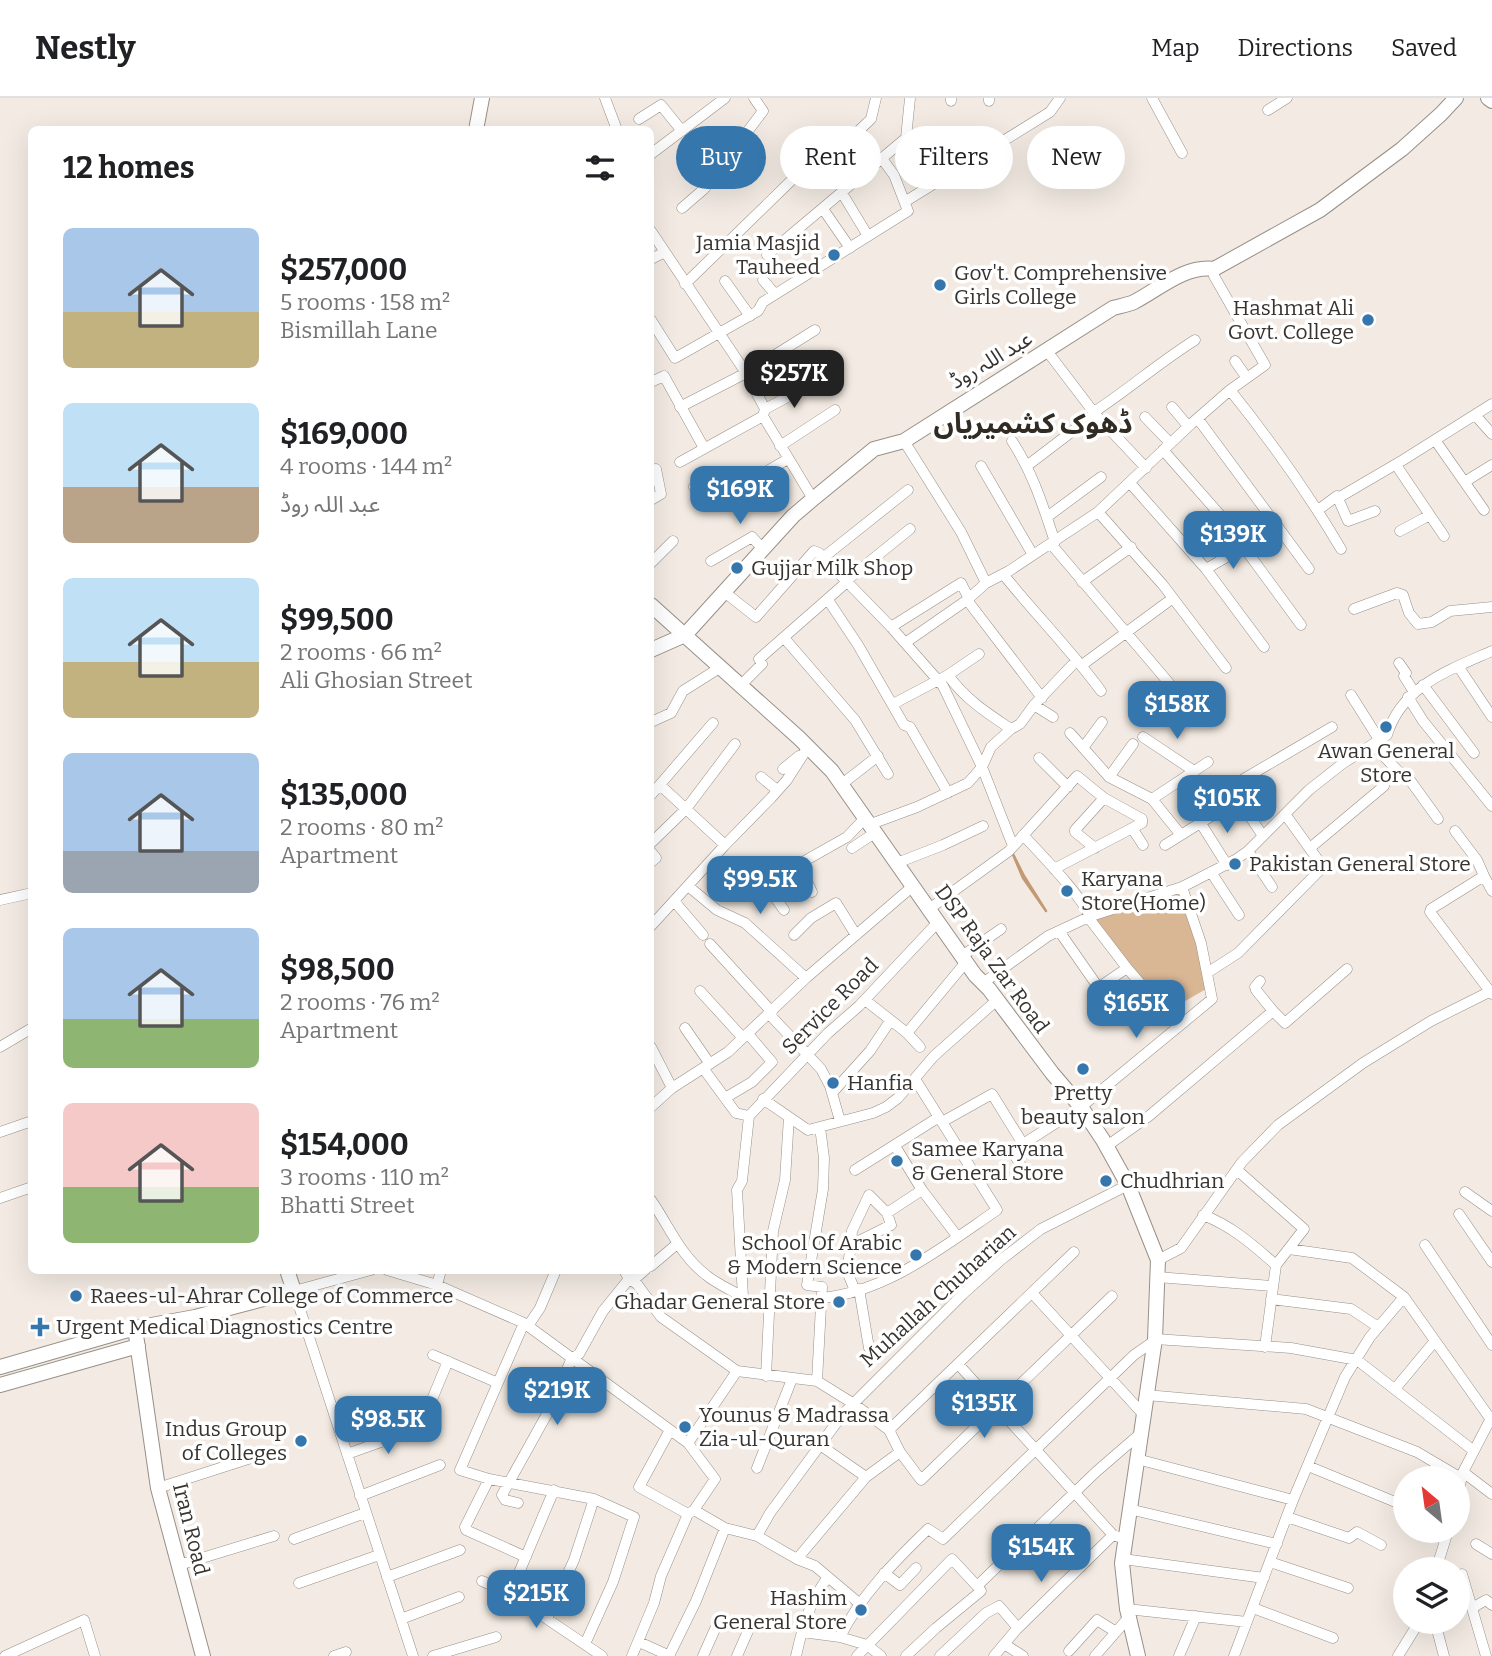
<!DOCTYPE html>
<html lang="en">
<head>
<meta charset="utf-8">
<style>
  :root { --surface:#fff; --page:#f6f6f6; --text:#202124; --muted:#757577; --line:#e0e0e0; --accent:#3576ac }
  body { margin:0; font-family:Bitter,"Noto Sans Arabic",serif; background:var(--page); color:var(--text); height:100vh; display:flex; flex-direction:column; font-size:26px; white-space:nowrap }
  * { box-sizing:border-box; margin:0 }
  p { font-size:23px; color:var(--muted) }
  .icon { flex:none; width:38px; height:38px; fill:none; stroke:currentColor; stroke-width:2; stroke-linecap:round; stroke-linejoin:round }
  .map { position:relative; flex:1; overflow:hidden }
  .drawer { position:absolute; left:28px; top:28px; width:626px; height:1148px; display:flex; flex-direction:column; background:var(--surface); border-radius:10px; box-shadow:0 7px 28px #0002 }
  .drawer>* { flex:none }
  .banner { position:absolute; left:676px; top:28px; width:665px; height:63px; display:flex; gap:14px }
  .needle { width:46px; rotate:331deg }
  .controls { position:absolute; left:1393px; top:1368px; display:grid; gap:14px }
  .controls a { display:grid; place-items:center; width:77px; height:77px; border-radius:50%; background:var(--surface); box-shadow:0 7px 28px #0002; font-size:35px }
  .price { position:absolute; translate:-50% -60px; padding:0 16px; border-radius:14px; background:var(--accent); color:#fff; font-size:23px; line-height:46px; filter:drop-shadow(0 2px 4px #0008) }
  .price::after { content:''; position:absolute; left:50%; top:42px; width:21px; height:16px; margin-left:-10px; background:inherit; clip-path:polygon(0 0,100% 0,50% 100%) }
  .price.on { background:#222; color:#fff }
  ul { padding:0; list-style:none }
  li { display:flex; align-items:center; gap:21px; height:175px; padding:0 35px }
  li span { display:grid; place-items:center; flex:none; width:196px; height:140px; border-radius:10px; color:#555 }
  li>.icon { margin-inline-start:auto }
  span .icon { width:84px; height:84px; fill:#fffc; stroke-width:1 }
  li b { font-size:30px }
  h2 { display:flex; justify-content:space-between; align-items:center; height:84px; padding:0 35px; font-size:30px }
  .pill { padding:0 24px; border-radius:32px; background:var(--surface); box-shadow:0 7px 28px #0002; font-size:24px; line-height:63px }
  .pill.on { background:var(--accent); color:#fff }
  header { display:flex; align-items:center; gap:42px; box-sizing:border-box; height:98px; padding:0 35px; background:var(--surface); border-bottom:2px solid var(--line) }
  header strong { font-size:33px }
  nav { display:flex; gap:38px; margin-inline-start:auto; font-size:24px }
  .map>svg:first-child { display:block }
  .green { fill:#dab794 }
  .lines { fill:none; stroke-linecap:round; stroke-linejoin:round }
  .stream { stroke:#c19a73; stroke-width:2.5 }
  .street-casing { stroke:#979088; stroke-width:11 }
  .secondary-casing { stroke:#979088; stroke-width:16 }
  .street { stroke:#fff; stroke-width:10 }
  .secondary { stroke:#fff; stroke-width:14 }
  .poi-dot { fill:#3576ac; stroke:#fff; stroke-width:2.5 }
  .labels { text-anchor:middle; stroke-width:7; stroke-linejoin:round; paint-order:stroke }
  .poi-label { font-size:21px; fill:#373330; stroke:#fff; text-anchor:start }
  .street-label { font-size:21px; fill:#373330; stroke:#fff }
  .district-label { font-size:28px; font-weight:bold; fill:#312b24; stroke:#fff }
</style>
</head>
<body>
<header>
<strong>Nestly</strong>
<nav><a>Map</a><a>Directions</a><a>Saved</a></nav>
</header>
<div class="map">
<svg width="1492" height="1558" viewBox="0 0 1492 1558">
  <rect width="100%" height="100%" fill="#f3ebe3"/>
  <path class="green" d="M1180,792l23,69 3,30 -38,22 -75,-93z"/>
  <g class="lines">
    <path class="stream" d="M1012,754l12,24 22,35 -23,-33z"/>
    <g class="street-casing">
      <path id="street" d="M605,0l12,32
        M989,0v3
        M1152,0l30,55
        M951,3v-3
        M1268,12l19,-12
        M639,21l22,-14 21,26
        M708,41l18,20
        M847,44l24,-23 5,-21
        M651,56l74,-56
        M842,95l26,43
        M906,103l144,-89 10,-14
        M682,110l22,-19 59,-78 -9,-13
        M823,111l27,39
        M651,133l95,142 19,36 -2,7 50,83
        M767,157l139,-117 4,-40
        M651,161l14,-7
        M763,182l12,14
        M725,183l25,35
        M685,186l112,-109 9,-1 35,-33
        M651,222l24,38 83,-47 5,-9 145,-91 -14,-36 -11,-15
        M1047,253l48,63 51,54
        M1235,263l12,17
        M651,284l13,-6 40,72
        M1230,292c41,51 78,103 111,159
        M680,309l66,-34 69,-43
        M1172,309l16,19
        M765,311l45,-24
        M1094,314c35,-23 66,-50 101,-72
        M1475,317l17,19
        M1145,319l25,26
        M1198,321l111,150
        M1435,342l49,70
        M904,343l57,91 25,51
        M1012,343c21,32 31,65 43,101
        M780,348l55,-36
        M1163,352l58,66 80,109
        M680,364l83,-46
        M1028,367l67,-51
        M1396,367l48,71
        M981,368l52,89
        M1466,383l26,-16
        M1130,385l76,86 58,78
        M694,389l10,17 5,1 79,-46
        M1338,400l65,-38 89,-56
        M651,402l10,-6 -5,-25
        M1318,412l19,-14 11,25 27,-10
        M1098,414l65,73 63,83
        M1047,419l54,-40
        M1400,433l30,-16
        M1051,446l129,152
        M824,459l84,-67
        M711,463l41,-24 11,12
        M651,465l22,-22
        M1206,471l38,-22
        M1003,476c32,40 68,76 98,117
        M847,482l63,-51
        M1082,484l49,-35
        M723,493l33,26 58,-66 5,2 72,74 52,59 39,81 31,79
        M828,502l30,45 46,80 6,2 38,66
        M967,502l75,98
        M1354,511l43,-16 6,2 6,18 9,11 14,-2 18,-11 42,-4
        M891,529l70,-44 7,14
        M785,541l70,81 33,54
        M905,545l62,-43 19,-17 23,-12 89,-59 93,-88 39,-34 35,-25 -51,-89v-7
        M1399,565l7,10 -2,3 10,16
        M1082,567l91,-67
        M1458,568l34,51
        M948,577l31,-21
        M741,587l21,-21 -3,-5 89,-78
        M1423,587l51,68
        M1351,597l29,46
        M1408,599l15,24 69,85
        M893,606l55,-29c17,24 39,38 63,54
        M1034,607l19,12
        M651,624l20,-9 12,-22 38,-24
        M1070,635l39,44 43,22 29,36
        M1143,639l51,34
        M1373,647l29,30 5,1 31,43
        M1083,650l19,-26
        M1039,660l29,29
        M783,671l16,-13
        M761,679l16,13
        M1109,679l24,-33
        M842,686l36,-28
        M660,687l65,60
        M651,697l62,-72
        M1152,701l56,-37
        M1200,724l27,43
        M871,726l46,-17 51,-24 14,-16 9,-20 20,-18 9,-5 14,-19 43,-45
        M1132,730l11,17
        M1455,733l22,29 7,16
        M1023,737c14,15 66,68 68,86l36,47 50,58
        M1263,738l-33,-49 102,-60
        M651,745l35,-34 49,-65
        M1165,747l48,-30
        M852,750l24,-16
        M1095,750l-20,-16v-2l29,-32
        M1310,750l74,-62
        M1248,753l24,36
        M651,754l5,6 -5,4
        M897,765l46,-18 40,-19
        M799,766l13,28
        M1211,774l28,43
        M765,785l19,27
        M688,788l29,24 28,13 61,55
        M1492,793l-8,-15 -53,33 -1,3 62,82
        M746,796l101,-57 19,-20
        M0,802l32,-7
        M674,803l29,34
        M929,811l80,-58 68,-75 27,22 38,21v4l-88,46
        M651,828l74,-81 46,-47 16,-18 21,-33
        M1059,833l53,76
        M794,837l17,-17 25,-15 20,32
        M710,846l62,68
        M962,858l39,-27
        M1207,875l31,-20 85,-86 -38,-53
        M1260,883l-5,6 1,3 17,21
        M983,885l65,-47 43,-20 91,-29 53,-27 13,-9 61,-61 33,-26 45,-29c15,-49 62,-65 105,-84
        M1098,890l29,-20
        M700,893l43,47
        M865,902l42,33 59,-71
        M769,916l52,55 9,17 10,35
        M685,930l25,36
        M907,935l13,14
        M0,949l32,-19
        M651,949l21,41
        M703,970l33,45 13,3
        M832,995l38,-42 20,-30
        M725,1000l27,-16 20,-20 -24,-28
        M763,1001l45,31 65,-17 13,-6 12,-9 36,-42 63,-56
        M651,1009l21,-19 56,-36 78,-74 107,-92
        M749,1018l79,-83 31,-27 79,-84
        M942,1024l50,-28 31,50
        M0,1034l32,-11
        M895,1048l27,44 35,46
        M1107,1048l42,-30 124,-105 12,12 62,-54
        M1023,1071l-11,-18 69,-44 131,-108 -11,-56 -19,-56
        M855,1072l84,-53
        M1237,1072l67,59 -28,36 -11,82
        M1465,1094l27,19
        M0,1100l32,-11
        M651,1102c18,26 29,55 55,75 11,9 25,15 37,22
        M887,1115l-18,-18 -17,36 -1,14 40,-20 -4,-12 35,-23
        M1459,1116l33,48
        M1203,1117c29,11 50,30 73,50
        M851,1147l-4,26 8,20
        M1425,1147l67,100
        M1289,1151l63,9 52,39 88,124
        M1158,1162l23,-12 61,-86 36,-37 85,-62 68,-42 58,-29
        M651,1168l26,-22
        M371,1172l-77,21 119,365
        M387,1172l50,15 87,38 4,3 160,117 27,36 -21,31 -6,4 -49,-27 31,-57
        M624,1172l5,9 8,5 24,33 76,54 80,10 37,23 35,26 11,22 -34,25 -69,82
        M1157,1179l116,9
        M437,1187l4,-15
        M859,1191l10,59
        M1032,1195l112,122
        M743,1199l-6,-107 5,-9 7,-65
        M821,1200c66,-6 123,-52 176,-88l-82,-131
        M1271,1201l80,10 27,18
        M524,1225l-64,147 29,9 105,20 40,18 -21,65 -28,62
        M528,1228l12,-18 16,-38
        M1155,1241l136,9 66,12 117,91
        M433,1257l65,28
        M958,1266l155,171 12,4
        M766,1278l7,-145 12,-51 4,-63
        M817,1283l5,-94 -15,-2 16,-96 1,-31 -4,-31
        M1395,1291l39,-47
        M1146,1297l160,14 111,43 44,26
        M433,1299l15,-36
        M889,1332l185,-178
        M688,1345l49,-72
        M820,1347l46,32
        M900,1354l21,28 191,-184
        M347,1356l73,-26
        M1137,1361l156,41
        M1308,1368l97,40
        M757,1370l35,-89
        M1463,1374l29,22
        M489,1381l-24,48 1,3 60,27
        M158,1390l90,-29
        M1458,1395l5,-21 27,-52
        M360,1398l80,-31
        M518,1405l-13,-3 -3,-5 45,-81 25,-56 7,-4 24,-43 26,-32 9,-3 7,-6
        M1129,1411l148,35
        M694,1412l31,18 32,8 40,23 18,7 45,38
        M1287,1419l62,21 8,-6 24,13
        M757,1438l13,-23 73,-99 120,-120 39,-35 39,-30 87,-44
        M294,1441l71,-26
        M1476,1446l16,10
        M1123,1461l141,19
        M1270,1464l78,26
        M179,1467l95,-29
        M1436,1472l12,-39
        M884,1475l16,12 16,-17
        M1462,1476l24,82
        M387,1479l73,-27
        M482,1483l28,13 92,62
        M299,1485l80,-28
        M510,1496l44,-104
        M1253,1510l80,30
        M1472,1510l14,-8 6,5
        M1127,1511l120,13
        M401,1521l58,-22
        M547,1521l27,-59 20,-61
        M1435,1524l9,34
        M802,1534l38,5c21,-42 55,-76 88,-108l15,10 191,-184 20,-14
        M840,1539l27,8 14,11
        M639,1544l31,14
        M1004,1546l19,12
        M1069,1553l28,-31 19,12
        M5,1558l79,-36 11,36
        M334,1558l12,-4
        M433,1558l63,-19
        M632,1558l22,-53 7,-27 27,-62
        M669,1558l27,-55 29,-73
        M703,1558l12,-27
        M737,1558l11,-25
        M796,1558c7,-31 13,-53 32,-79
        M857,1558l95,-97 25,27
        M906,1558l30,-28 45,-37 -4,-5 120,-115 44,-38
        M940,1558l46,-43 13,-7 19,22
        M994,1558l22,-26 97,-95
        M1095,1558l34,-39
        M1179,1558l17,-40
        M1234,1558l59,-156 52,-123 25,-40 34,-40
        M1398,1558l21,-34"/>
    </g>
    <g class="secondary-casing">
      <path id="secondary" d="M1488,0l4,3
        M476,32l6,-32
        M651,507l148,133 33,33 143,204 14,14 63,84 29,34 22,33 25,45 30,75 -3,79 -33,224 5,46 11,47
        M651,552l34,-15 108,-119 20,-17 61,-50 30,-8 209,-133c7,-2 14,-3 21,-6 25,-13 51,-37 80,-33l106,-59 82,-61 39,-35 15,-16
        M135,1230l23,160 45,168
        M0,1269l135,-39 60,-11 99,-26 -7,-21
        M0,1287l138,-39"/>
    </g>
    <use href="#street" class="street"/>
    <use href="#secondary" class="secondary"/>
  </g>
  <g class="poi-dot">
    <circle cx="834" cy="157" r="7"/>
    <circle cx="940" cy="187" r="7"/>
    <circle cx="1368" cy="222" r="7"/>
    <circle cx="737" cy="470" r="7"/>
    <circle cx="1386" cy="629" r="7"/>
    <circle cx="1235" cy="766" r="7"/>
    <circle cx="1067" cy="793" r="7"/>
    <circle cx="1083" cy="971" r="7"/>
    <circle cx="833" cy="985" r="7"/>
    <circle cx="897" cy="1063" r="7"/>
    <circle cx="1106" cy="1083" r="7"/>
    <circle cx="916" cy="1157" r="7"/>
    <circle cx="76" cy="1198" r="7"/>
    <circle cx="839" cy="1204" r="7"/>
    <path d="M36.5 1218.5h7v7h7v7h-7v7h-7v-7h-7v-7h7z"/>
    <circle cx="685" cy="1329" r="7"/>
    <circle cx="301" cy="1343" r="7"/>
    <circle cx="861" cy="1512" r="7"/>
  </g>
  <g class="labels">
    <g class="poi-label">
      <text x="820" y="152" text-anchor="end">Jamia Masjid<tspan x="820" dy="24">Tauheed</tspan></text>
      <text x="954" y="182">Gov't. Comprehensive<tspan x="954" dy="24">Girls College</tspan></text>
      <text x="1354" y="217" text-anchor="end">Hashmat Ali<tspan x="1354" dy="24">Govt. College</tspan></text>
      <text x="751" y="477">Gujjar Milk Shop</text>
      <text x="1386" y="660" text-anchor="middle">Awan General<tspan x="1386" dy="24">Store</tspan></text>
      <text x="1249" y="773">Pakistan General Store</text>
      <text x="1081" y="788">Karyana<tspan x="1081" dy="24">Store(Home)</tspan></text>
      <text x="847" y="992">Hanfia</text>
      <text x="1083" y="1002" text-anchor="middle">Pretty<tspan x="1083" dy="24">beauty salon</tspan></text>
      <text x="911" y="1058">Samee Karyana<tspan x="911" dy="24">&amp; General Store</tspan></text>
      <text x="1120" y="1090">Chudhrian</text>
      <text x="902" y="1152" text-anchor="end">School Of Arabic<tspan x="902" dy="24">&amp; Modern Science</tspan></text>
      <text x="90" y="1205">Raees-ul-Ahrar College of Commerce</text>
      <text x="825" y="1211" text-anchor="end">Ghadar General Store</text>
      <text x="56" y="1236">Urgent Medical Diagnostics Centre</text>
      <text x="699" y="1324">Younus &amp; Madrassa<tspan x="699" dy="24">Zia-ul-Quran</tspan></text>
      <text x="287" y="1338" text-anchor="end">Indus Group<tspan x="287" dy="24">of Colleges</tspan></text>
      <text x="847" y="1507" text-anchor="end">Hashim<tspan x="847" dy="24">General Store</tspan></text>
    </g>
    <g class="street-label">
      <text transform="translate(991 262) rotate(-31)" y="7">عبد اللہ روڈ</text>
      <text transform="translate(992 861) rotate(54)" y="7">DSP Raja Zar Road</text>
      <text transform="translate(830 908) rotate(-45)" y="7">Service Road</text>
      <text transform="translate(938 1198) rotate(-42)" y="7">Muhallah Chuharian</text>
      <text transform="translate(191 1431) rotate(76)" y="7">Iran Road</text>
    </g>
    <g class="district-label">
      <text x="1033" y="335">ڈھوک کشمیریاں</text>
    </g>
  </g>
</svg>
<div class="controls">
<a><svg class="needle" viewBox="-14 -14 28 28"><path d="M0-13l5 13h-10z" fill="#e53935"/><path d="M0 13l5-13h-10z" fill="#757577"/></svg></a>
<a><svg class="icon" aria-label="layers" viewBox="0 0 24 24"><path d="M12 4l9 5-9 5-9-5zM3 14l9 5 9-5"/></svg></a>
</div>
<b class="price on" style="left:794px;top:312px">$257K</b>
<b class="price" style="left:740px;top:428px">$169K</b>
<b class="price" style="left:1233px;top:473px">$139K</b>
<b class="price" style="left:1177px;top:643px">$158K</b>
<b class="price" style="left:1227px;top:737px">$105K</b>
<b class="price" style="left:760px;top:818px">$99.5K</b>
<b class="price" style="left:1136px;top:942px">$165K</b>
<b class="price" style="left:557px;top:1329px">$219K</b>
<b class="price" style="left:984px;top:1342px">$135K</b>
<b class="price" style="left:388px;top:1358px">$98.5K</b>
<b class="price" style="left:1041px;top:1486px">$154K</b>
<b class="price" style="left:536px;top:1532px">$215K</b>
<div class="banner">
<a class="pill on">Buy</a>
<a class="pill">Rent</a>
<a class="pill">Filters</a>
<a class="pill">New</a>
</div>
<section class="drawer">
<h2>12 homes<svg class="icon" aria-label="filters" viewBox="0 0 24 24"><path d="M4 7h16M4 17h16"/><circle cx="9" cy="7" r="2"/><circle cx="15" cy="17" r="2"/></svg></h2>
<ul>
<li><span style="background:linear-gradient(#a9c7e8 60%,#c2b280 0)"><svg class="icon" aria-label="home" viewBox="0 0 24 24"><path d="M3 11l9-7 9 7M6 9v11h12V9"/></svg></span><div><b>$257,000</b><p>5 rooms · 158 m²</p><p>Bismillah Lane</p></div></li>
<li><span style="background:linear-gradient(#bfe0f5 60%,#b9a48a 0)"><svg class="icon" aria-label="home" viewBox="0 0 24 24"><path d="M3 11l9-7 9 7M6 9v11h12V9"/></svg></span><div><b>$169,000</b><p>4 rooms · 144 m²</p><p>عبد اللہ روڈ</p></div></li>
<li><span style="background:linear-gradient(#bfe0f5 60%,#c2b280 0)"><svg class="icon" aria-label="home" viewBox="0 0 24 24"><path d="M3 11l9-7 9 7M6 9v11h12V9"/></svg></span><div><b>$99,500</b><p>2 rooms · 66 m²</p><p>Ali Ghosian Street</p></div></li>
<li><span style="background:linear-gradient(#a9c7e8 70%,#9aa5b1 0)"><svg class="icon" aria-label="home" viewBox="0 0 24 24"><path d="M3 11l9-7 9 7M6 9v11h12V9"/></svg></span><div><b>$135,000</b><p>2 rooms · 80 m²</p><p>Apartment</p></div></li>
<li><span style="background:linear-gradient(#a9c7e8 65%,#8fb573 0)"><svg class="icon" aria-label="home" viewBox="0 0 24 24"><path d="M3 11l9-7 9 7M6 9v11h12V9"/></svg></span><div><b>$98,500</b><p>2 rooms · 76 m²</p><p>Apartment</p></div></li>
<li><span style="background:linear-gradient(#f6c9c9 60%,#8fb573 0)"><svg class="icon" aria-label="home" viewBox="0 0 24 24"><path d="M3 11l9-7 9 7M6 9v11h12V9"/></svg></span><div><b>$154,000</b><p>3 rooms · 110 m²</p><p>Bhatti Street</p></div></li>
</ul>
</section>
</div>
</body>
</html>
